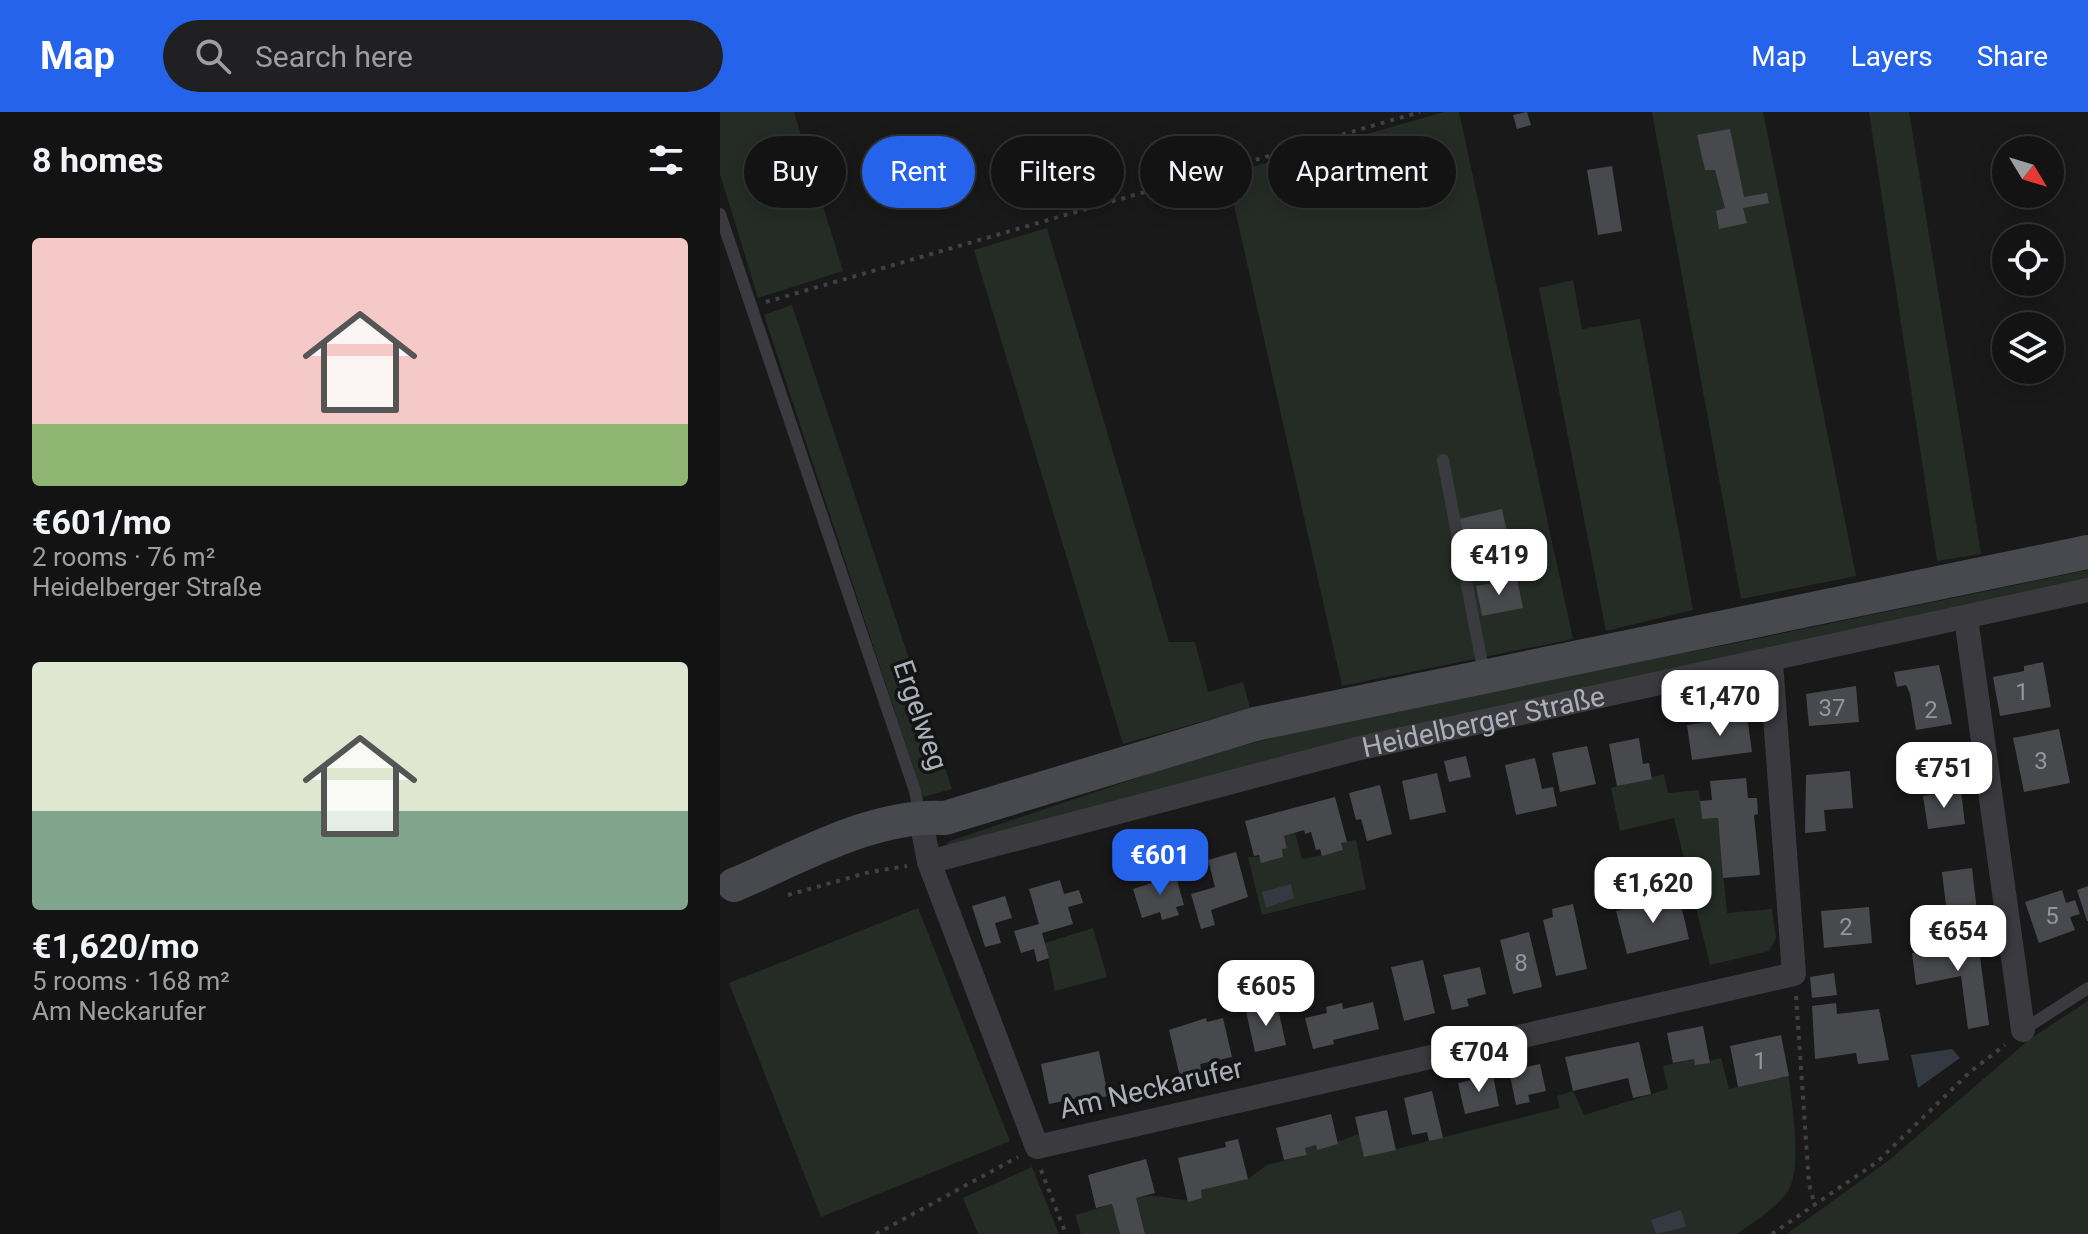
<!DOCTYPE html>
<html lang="en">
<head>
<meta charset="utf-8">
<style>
  :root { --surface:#131314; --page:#202022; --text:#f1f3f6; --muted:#9d9ea0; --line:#323234; --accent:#2563eb }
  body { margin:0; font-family:Roboto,sans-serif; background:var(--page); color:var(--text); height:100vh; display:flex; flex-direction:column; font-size:30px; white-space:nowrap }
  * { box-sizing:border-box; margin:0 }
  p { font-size:26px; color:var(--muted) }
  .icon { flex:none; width:44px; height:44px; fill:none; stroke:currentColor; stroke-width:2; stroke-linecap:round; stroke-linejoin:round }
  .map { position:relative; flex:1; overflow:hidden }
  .side { display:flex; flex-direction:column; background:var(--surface); width:720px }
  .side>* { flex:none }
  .hud { position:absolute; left:24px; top:24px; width:760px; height:72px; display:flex; gap:16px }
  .needle { width:52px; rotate:128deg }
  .buttons { position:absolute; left:1272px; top:24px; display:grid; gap:16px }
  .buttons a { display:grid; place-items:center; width:72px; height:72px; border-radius:50%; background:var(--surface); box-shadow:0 4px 20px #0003,0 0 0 2px var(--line); font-size:40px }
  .price { position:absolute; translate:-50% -68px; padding:0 18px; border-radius:16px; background:#fff; color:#222; font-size:26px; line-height:52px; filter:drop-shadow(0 2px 4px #0008) }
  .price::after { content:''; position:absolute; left:50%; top:48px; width:24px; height:18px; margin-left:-12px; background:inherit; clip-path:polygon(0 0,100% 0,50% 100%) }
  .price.active { background:var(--accent); color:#fff }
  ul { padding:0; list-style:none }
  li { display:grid; align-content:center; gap:16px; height:424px; padding:0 32px }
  li span { display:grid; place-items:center; height:248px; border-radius:8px; color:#555 }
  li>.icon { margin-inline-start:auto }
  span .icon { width:144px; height:144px; fill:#fffc; stroke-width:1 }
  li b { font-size:34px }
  h2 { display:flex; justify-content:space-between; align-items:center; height:96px; padding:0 32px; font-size:34px }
  .tag { padding:0 28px; border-radius:36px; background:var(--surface); box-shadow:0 4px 20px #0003,0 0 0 2px var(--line); font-size:28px; line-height:72px }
  .tag.active { background:var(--accent); color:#fff }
  header { display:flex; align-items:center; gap:48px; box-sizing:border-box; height:112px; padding:0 40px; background:var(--accent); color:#fff }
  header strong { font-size:38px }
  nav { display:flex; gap:44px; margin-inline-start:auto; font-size:28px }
  .search { width:560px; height:72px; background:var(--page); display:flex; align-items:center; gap:20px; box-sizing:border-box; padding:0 28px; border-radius:44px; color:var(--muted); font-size:30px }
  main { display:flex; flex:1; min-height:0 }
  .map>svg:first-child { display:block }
  .green { fill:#252c26 }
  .water { fill:#333a42 }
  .building { fill:#48494d }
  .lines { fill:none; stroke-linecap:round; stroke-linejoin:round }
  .path { stroke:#404146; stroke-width:4; stroke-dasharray:4 6; stroke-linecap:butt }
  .service { stroke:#3a3a3f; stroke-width:12 }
  .minor { stroke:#3a3a3f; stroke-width:24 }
  .secondary { stroke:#48494f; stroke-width:34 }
  .labels { text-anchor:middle; stroke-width:7; stroke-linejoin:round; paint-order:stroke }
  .number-label { font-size:24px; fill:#93969e }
  .street-label { font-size:28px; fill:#acafb9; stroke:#141415 }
</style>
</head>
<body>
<header>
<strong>Map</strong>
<div class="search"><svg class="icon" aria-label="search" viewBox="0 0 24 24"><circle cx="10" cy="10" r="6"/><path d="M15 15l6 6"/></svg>Search here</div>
<nav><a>Map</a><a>Layers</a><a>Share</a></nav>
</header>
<main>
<section class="side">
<h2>8 homes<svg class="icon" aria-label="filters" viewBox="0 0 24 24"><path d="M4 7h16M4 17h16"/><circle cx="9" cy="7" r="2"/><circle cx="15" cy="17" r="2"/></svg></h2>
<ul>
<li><span style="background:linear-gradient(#f6c9c9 75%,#8fb573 0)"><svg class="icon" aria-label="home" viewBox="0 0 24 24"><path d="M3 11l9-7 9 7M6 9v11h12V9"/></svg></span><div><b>€601/mo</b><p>2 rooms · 76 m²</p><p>Heidelberger Straße</p></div></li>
<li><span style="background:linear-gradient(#dfe7d0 60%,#7fa58c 0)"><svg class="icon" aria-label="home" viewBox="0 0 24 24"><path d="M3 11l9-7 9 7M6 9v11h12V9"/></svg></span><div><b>€1,620/mo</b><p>5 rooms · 168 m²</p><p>Am Neckarufer</p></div></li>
</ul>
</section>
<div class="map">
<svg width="1368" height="1122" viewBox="0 0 1368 1122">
  <rect width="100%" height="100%" fill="#19191a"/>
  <path class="green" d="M0,0h74l49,159 -85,27 -38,-124z
    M724,0h15l114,527 -231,47 -115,-512z
    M932,0h111l93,464 -115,23z
    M1149,0h40l72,442 -44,7z
    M327,116l122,414h26l13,50 35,-10 7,26 -127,36 -149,-494z
    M853,168l9,49 58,-10 53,291 -87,21 -67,-343z
    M72,193l160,484 -29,8 -159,-482z
    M1368,458v13l-1139,267 -2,-8 252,-85 157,-41 380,-73z
    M944,662l4,19 31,-3 3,29 16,-1 9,95 45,-4 4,29 -7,13 -59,14 -36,-147 -54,13 -9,-43z
    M575,721l7,26 40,-8 -1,-8 15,-3 10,49 -104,26 -14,-58h35l-1,-8 5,-2 -3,-11z
    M198,796l92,233 -189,76 -92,-234z
    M373,816l14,49 -52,14 -10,-48z
    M1368,889v233h-301l101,-73 142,-122z
    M1001,946l8,31 60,-13c2,28 15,96 -3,118 -13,16 -33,28 -49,40h-592l-9,-36c27,-7 41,7 66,0l-1,-8 47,-11 19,-14 40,-10 -2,-7 11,-3 2,4 41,-15 6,23 195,-49 -3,-12 16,-5 11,24 84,-26 -5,-23 31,-7 2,6z
    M312,1055l27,67h-81l-15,-36z
    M392,1092l8,30h-39l-6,-19z"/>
  <path class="water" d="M571,772l3,14 -28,10 -4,-16z
    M1232,937l8,9 -42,30 -7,-33z
    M961,1098l5,17 -30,7 -5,-14z"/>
  <path class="building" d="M807,0l4,13 -14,4 -4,-14z
    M1010,17l14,68 23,-4 2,10 -26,5 4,15 -28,6 -3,-18 9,-3 -10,-38h-10l-8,-35z
    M892,54l10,65 -24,4 -11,-65z
    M782,397l9,41 -44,10 -8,-41z
    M797,467l6,29 -41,8 -6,-30z
    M1323,550l8,45 -51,9 -7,-39 31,-6v-5z
    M1219,553l13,59 -36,6 -6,-36 -4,-9 -9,2 -3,-15z
    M1136,574l3,36 -50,4 -3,-32z
    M1027,604l5,36 -60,8 -5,-35z
    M1339,617l11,54 -46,9 -11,-54z
    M919,626l4,26 6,-1 3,16 -35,7 -8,-42z
    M867,634l9,38 -36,8 -8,-39z
    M746,644l5,21 -22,5 -5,-21z
    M815,646l7,31 11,-2 4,19 -41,9 -11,-50z
    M1130,659l3,37 -29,2 2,21 -21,2 1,-58z
    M717,661l9,39 -36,8 -8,-39z
    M1026,666l2,20h9l1,16 -4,1 6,60 -37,3 -5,-60 -16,1 -2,-18 12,-1 -2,-19z
    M660,673l12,49 -25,7 -6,-22 -5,1 -7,-27z
    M1241,678l4,34 -37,5 -5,-33z
    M615,685l12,45 -6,1 2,7 -21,6 -2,-7 -4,1 -5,-18 -6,2 -1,-4 -20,6 3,12 -5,1 1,8 -22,6 -2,-8 -5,1 -9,-35z
    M516,740l12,45 -37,13 4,15 -14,4 -10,-35 24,-7 -7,-27z
    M1252,756l5,43 -30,3 -5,-42z
    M454,758l10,35 -8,2 3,8 -17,5 -2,-8 -18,6 -9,-29 25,-8 -1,-6z
    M340,768l4,14 15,-4 4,13 -15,4 5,17 -31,9 7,25 -12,4 -3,-13 -13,4 -7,-22 25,-7 -10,-35z
    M1368,774v35h-1l-10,-31z
    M1342,778l4,13 9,-3 5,14 -10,3 5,13 -36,13 -14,-41z
    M285,784l7,22 -17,5 6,20 -16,4 -13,-41z
    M959,784l10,43 -62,15 -11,-43z
    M853,792l14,65 -31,7 -13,-56 10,-3 -1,-8z
    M1149,795l3,36 -48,5 -3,-37z
    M1256,814l13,99 -21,4 -7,-53 -45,9 -4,-32 45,-4 -2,-20z
    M809,820l13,55 -29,7 -13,-54z
    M703,848l12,53 -31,8 -13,-54z
    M760,855l6,27 -19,5 2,7 -17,4 -9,-35z
    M1114,861l3,22 -25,3 -2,-21z
    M653,890l6,27 -46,11 1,4 -21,5 -8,-31 22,-5 -1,-6 16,-4 1,6z
    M1116,891l1,11 42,-5 10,51 -31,4 -2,-11 -41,6 -3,-53z
    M557,892l9,41 -31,7 -9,-41z
    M486,906l1,4 16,-4 9,39 -32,7 3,13 -22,4 -12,-51z
    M983,914l7,37 -15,2 -1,-6 -21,4 -6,-30z
    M1061,923l8,41 -51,11 -8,-41z
    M919,930l12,52 -18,4 -5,-20 -55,13 -8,-34z
    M379,939l9,45 -14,3 -1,-4 -44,9 -8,-40z
    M820,952l6,27 -18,4 2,7 -14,3 -7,-34z
    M773,963l6,31 -34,8 -7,-31z
    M712,979l11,47 -14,3 -2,-9 -15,3 -8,-37z
    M667,998l9,40 -32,7 -9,-40z
    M611,1002l7,30 -21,6 -1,-5 -11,3 2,7 -23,5 -8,-32z
    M518,1027l10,40 -47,11 1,8 -14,4 -10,-44 48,-11 -1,-5z
    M426,1047l9,34 -19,5 9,36h-25l-8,-30 -16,4 -8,-33z"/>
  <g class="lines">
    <path class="path" d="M46,190l654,-190
      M68,783l82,-23 37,-6
      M1076,884l13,188 6,22
      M321,1058l25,64
      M156,1122l142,-77
      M1052,1122l105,-72 93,-90 35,-27"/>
    <path class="service" d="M0,102l195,577 5,25
      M723,348l41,214
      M1303,918l65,-42"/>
    <g class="minor">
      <path d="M1246,506l57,412"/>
      <path d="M200,704l9,46 108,285 757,-173 -23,-312"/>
      <path id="s1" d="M209,750l427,-113 732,-159"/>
    </g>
    <path class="secondary" d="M14,773c64,-27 140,-72 211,-67l310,-94 833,-172"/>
  </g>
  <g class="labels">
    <g class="number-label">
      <text x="1302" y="588">1</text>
      <text x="1112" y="604">37</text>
      <text x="1211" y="606">2</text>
      <text x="1321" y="657">3</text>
      <text x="1332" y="812">5</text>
      <text x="1126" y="823">2</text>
      <text x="801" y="859">8</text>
      <text x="1040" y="957">1</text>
    </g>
    <g class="street-label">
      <text transform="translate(201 603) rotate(71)" y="10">Ergelweg</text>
      <text dy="10" stroke="none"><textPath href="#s1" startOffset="572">Heidelberger Straße</textPath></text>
      <text transform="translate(431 976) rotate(-13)" y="10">Am Neckarufer</text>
    </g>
  </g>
</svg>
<div class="buttons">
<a><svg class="needle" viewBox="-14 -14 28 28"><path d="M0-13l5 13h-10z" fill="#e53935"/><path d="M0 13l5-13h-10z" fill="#9d9ea0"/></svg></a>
<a><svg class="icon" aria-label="locate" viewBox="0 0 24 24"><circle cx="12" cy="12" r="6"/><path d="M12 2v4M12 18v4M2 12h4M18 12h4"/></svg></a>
<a><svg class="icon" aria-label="layers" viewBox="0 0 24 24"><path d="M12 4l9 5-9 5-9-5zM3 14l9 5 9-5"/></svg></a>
</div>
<b class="price" style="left:779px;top:485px">€419</b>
<b class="price" style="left:1000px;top:626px">€1,470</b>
<b class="price" style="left:1224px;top:698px">€751</b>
<b class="price active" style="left:440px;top:785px">€601</b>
<b class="price" style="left:933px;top:813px">€1,620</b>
<b class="price" style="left:1238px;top:861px">€654</b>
<b class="price" style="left:546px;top:916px">€605</b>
<b class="price" style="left:759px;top:982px">€704</b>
<div class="hud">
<a class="tag">Buy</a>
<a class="tag active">Rent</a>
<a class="tag">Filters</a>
<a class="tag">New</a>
<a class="tag">Apartment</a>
</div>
</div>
</main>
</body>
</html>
